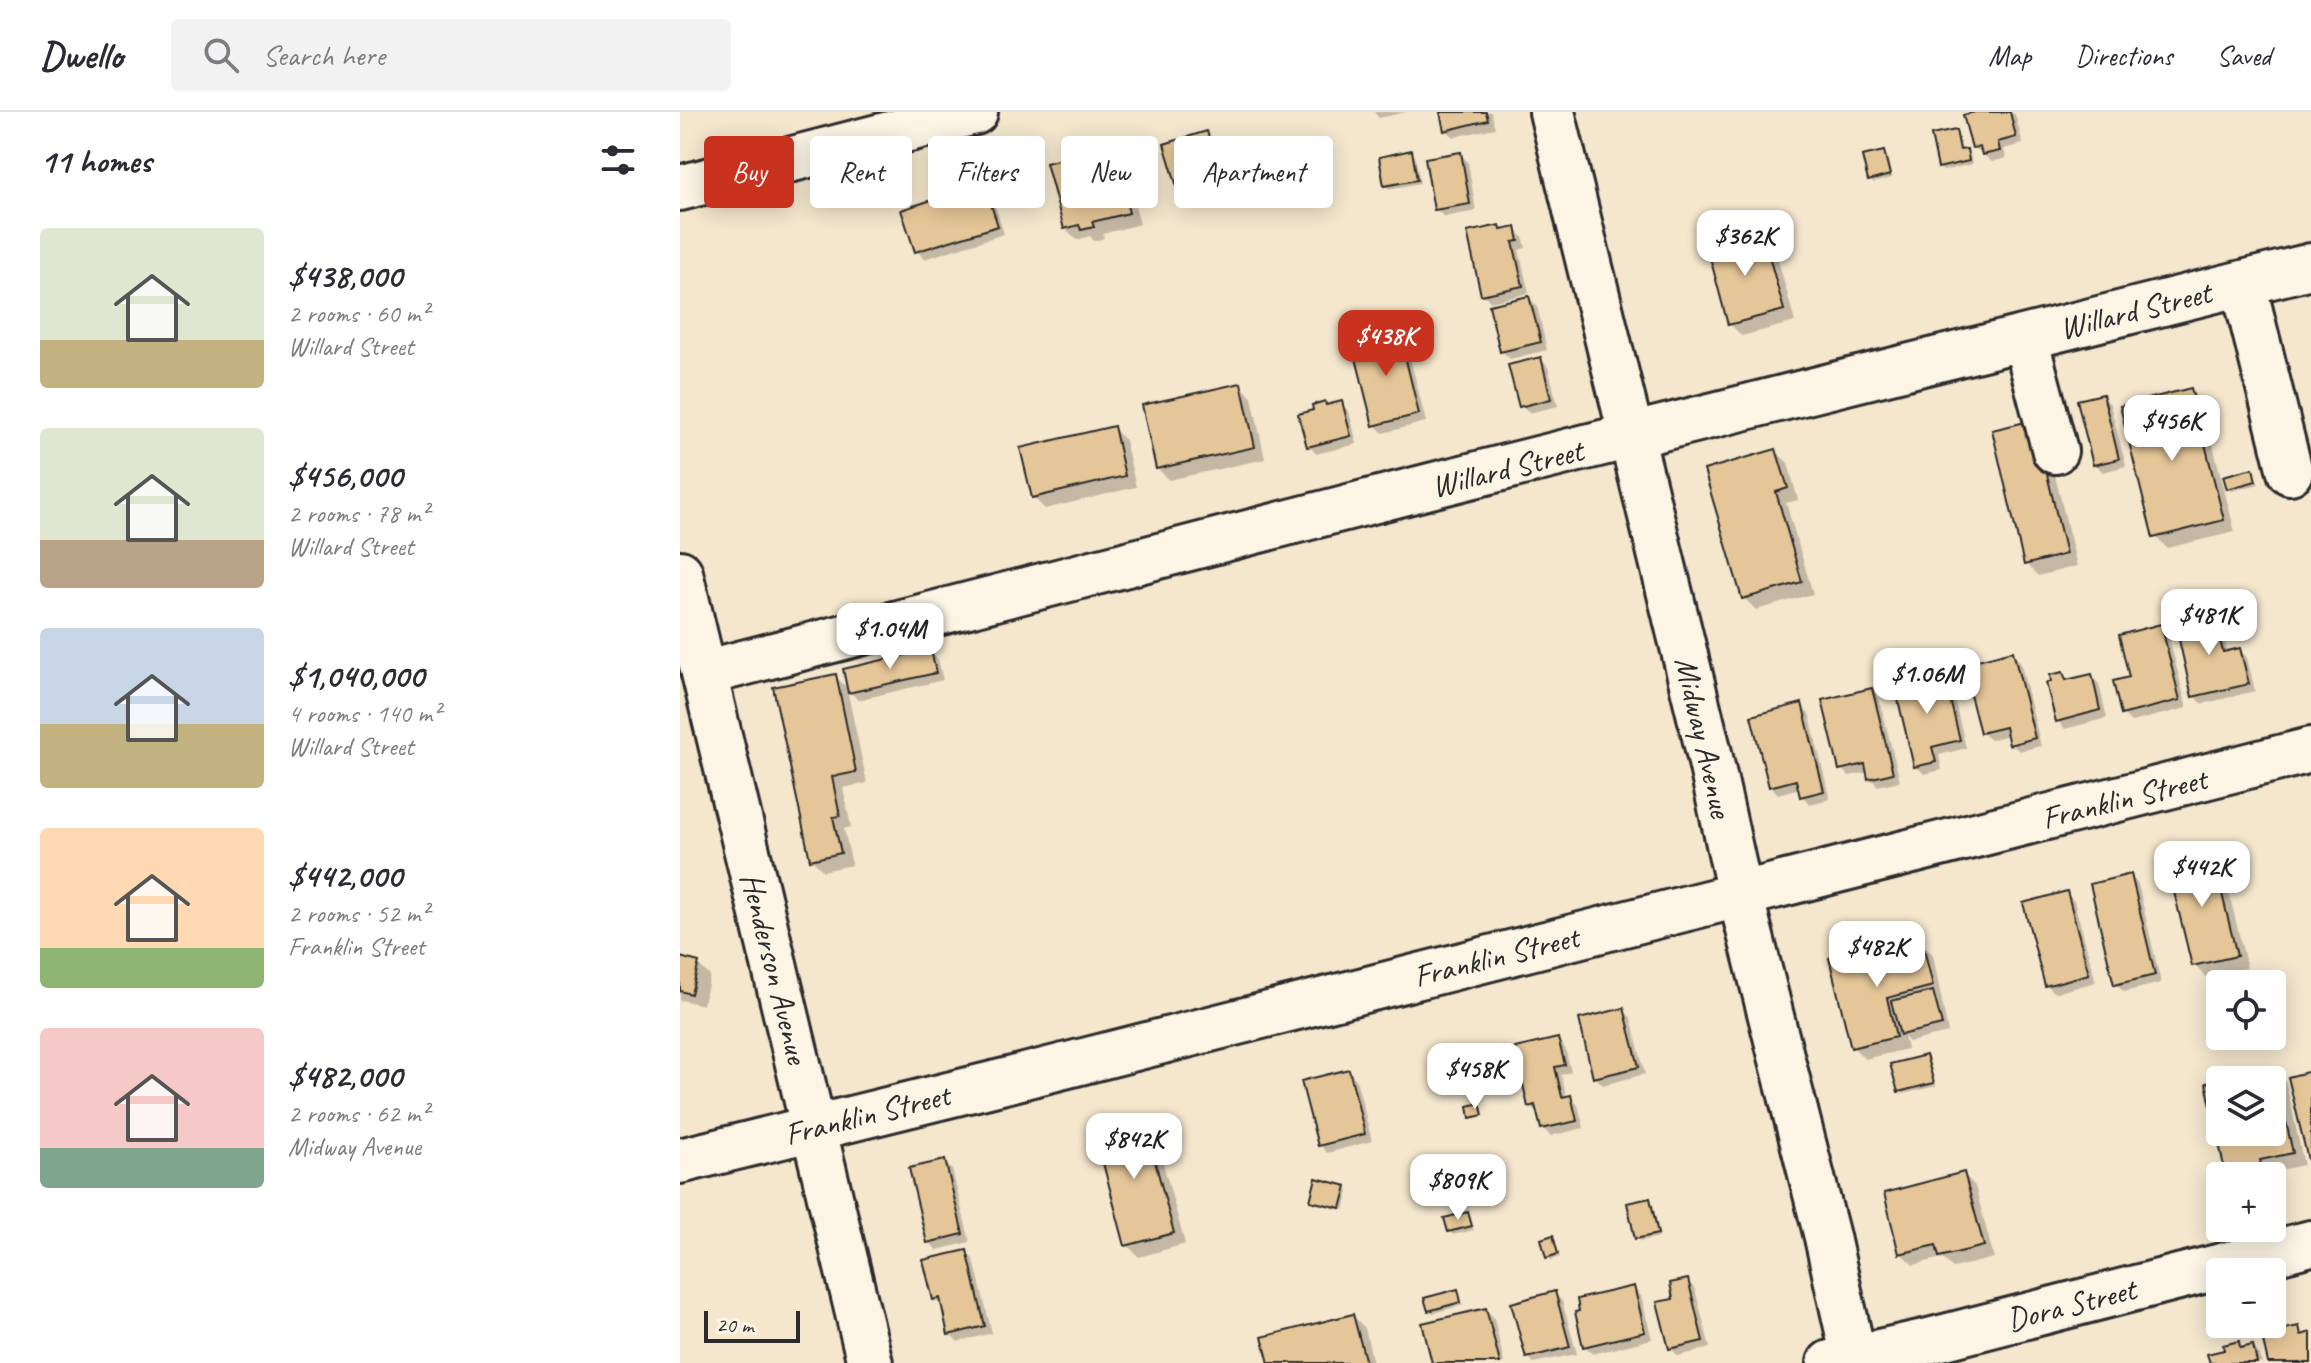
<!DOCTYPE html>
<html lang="en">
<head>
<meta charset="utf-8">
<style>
  :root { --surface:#fff; --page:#f2f2f3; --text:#2b2b33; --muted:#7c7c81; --line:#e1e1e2; --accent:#c8321e }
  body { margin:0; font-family:Caveat,sans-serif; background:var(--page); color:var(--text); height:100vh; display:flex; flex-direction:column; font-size:30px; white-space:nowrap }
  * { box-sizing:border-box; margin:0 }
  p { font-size:26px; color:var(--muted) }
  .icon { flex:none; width:44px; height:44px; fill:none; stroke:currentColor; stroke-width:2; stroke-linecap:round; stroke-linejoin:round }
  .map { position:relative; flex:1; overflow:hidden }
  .side { display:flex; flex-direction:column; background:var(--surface); width:680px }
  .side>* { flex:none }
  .hud { position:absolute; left:24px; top:24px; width:760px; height:72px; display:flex; gap:16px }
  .controls { position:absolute; left:1526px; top:858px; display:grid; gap:16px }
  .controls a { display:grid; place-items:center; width:80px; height:80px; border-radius:8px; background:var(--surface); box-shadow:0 4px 20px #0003; font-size:40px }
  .scale { position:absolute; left:24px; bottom:20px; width:96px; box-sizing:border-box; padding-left:8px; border:4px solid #2b2b2b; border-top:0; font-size:22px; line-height:28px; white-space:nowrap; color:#2b2b2b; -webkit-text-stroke:6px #fcf5e5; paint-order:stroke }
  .price { position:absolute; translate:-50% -68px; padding:0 18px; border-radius:16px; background:#fff; color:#222; font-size:26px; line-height:52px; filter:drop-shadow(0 2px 4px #0008) }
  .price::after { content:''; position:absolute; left:50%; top:48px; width:24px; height:18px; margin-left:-12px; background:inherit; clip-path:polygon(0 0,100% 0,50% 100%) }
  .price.current { background:var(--accent); color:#fff }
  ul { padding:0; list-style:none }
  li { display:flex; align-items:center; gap:24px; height:200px; padding:0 40px }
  li span { display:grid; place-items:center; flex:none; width:224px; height:160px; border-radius:8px; color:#555 }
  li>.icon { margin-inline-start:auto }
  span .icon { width:96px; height:96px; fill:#fffc; stroke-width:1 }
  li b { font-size:34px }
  h2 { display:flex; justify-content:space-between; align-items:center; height:96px; padding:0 40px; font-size:34px }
  .chip { padding:0 28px; border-radius:8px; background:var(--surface); box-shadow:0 4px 20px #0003; font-size:28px; line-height:72px }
  .chip.current { background:var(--accent); color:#fff }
  header { display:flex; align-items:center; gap:48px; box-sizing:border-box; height:112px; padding:0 40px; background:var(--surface); border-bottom:2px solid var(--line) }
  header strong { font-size:38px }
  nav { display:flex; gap:44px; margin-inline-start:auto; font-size:28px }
  .search { width:560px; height:72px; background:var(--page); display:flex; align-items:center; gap:20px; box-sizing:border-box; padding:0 28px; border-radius:8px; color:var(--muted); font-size:30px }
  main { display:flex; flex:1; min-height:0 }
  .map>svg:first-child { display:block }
  .shadow { fill:#0003 }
  .building { fill:#e5c698; stroke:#2b2b2b; stroke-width:2 }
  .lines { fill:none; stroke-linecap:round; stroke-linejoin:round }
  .minor-casing { stroke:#2b2b2b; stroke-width:50 }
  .minor { stroke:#fcf5e5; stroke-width:44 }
  .labels { text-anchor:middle; stroke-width:6; stroke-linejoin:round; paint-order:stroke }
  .street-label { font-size:32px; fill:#2b2b2b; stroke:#fcf5e5 }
</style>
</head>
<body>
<header>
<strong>Dwello</strong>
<div class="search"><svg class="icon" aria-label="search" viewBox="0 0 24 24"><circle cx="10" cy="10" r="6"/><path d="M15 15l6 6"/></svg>Search here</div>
<nav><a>Map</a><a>Directions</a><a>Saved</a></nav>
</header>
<main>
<section class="side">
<h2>11 homes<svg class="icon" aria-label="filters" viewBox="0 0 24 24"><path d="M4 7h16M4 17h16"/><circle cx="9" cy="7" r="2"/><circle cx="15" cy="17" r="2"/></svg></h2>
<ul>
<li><span style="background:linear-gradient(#dfe7d0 70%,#c2b280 0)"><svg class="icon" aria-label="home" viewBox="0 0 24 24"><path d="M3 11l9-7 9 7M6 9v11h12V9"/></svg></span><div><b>$438,000</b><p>2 rooms · 60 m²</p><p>Willard Street</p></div></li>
<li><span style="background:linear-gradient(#dfe7d0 70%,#b9a48a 0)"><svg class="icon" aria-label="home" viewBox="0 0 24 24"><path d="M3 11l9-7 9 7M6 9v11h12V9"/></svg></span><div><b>$456,000</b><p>2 rooms · 78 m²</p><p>Willard Street</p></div></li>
<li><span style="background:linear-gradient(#c9d6e8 60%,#c2b280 0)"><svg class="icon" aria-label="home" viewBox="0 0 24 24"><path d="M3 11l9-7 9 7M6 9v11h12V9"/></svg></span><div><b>$1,040,000</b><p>4 rooms · 140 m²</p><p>Willard Street</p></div></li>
<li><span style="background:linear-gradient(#ffd9b3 75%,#8fb573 0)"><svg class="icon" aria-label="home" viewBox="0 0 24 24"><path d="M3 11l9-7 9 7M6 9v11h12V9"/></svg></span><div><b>$442,000</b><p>2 rooms · 52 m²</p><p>Franklin Street</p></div></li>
<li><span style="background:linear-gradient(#f6c9c9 75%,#7fa58c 0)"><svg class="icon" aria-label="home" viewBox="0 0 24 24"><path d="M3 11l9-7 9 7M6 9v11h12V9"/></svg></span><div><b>$482,000</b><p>2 rooms · 62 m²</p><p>Midway Avenue</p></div></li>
</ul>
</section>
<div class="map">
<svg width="1631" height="1251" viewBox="0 0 1631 1251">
  <rect width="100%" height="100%" fill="#f5e7ce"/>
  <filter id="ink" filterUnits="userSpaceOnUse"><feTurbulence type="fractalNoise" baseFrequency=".0125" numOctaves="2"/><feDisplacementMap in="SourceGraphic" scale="16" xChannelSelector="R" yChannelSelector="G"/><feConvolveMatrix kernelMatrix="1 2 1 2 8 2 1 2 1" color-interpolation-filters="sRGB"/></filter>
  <g filter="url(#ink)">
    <path class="shadow" d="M694,0h32l-27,6z
      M762,0h49l4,16 -41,9 -8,-7z
      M1303,0l32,2 8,30 -19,5 2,9 -14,4 -18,-15z
      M1275,20l3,3 4,17 4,-1 4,3 2,10 -29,7 -3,-4z
      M526,21l8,8 14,44 -40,12 -8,-8z
      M431,36l12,12 17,64 -37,10 1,4 -10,3 -4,-5 -13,4 -12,-12z
      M731,40l4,4 5,27 -31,6 -3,-4z
      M1204,41l3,3 5,22 -19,5 -3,-3z
      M780,42l8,8 8,49 -32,6 -8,-8z
      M303,73l8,8 13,41 -80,25 -7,-8z
      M819,115l5,5 11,-3 8,8 3,11 -7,2 10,43 -38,9 -8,-8z
      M1082,121l12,12 21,77 -53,14 -12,-12z
      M849,186l8,8 10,44 -37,9 -8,-8z
      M718,221l8,8 20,81 -43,11 -8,-8z
      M861,247l7,8 10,39 -29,7 -8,-7z
      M560,273l12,12 13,62 -96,21 -12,-12z
      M1510,278l12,12 33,130 -68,16 -12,-12z
      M1422,284l8,8 16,62 -23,6 -8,-8z
      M645,291l3,4 13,-3 8,7 8,33 -41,10 -7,-8 6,-34z
      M433,316l12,12 11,47 -91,22 -12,-12z
      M1365,322l32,132 -39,10 -12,-12z
      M1096,339l12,12 10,37 -12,3 27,91 -57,16 -12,-12z
      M1572,358l7,14 -27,7 -4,-3z
      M1532,503l8,8 8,30 12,-3 7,8 8,33 -53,13 -8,-8z
      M1480,514l8,8 19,74 -56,14 -8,-8 9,-35z
      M250,539l8,8 5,21 -85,20 -11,-11 20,94 -24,5 8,39 -7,2 8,36 -29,6 -12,-12 24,-183 15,15z
      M1332,542l8,7 21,85 -22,5 -8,-8 -2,-8 -19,5 -8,-8z
      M1262,561l8,8 16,67 -27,7 3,15 -18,4 -8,-8z
      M1383,562l7,7 21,-5 8,8 8,34 -42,11 -7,-8z
      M1192,578l7,8 21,83 -22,5 -8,-8 -1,-6 -20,4 -8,-7z
      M1121,594l8,7 21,86 -20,5 -8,-8 -2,-8 -22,6 -7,-8z
      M1531,743l12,12 24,101 -41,9 -12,-12z
      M1450,764l8,8 23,99 -37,9 -8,-8z
      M1387,782l7,7 22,81 -41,11 -8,-8z
      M1241,831l12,12 15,78 -39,9 -5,-5 3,12 -42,10 -12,-12 19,-97 9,10 19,-5z
      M0,847l18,5 12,12 -7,29 -22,-5 -1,3z
      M944,898l7,8 14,56 -42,11 -8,-8z
      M878,928l7,8 6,24 -10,3 6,23 3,-1 8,8 6,23 -34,8 -7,-8 -5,-14 -8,-8z
      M1246,945l3,3 7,26 -33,8 -3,-3z
      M1594,958l12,12 18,83 -33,7 5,20 -4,1v-17h-44l-19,-91 11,-3v50h52v-52h-41z
      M668,959l8,8 16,62 -45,12 -7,-8z
      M462,1006l12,12 31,114 -46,13 -12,-12z
      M264,1050l8,8 18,72 -33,8 -8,-8z
      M1283,1062l12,12 19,72 -41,10 -11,-10 -29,7 -12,-12z
      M666,1076l3,3 -5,19 -28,-6 -4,-4z
      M970,1088l3,4 7,33 -20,4 -3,-3z
      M787,1102l7,16 -21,5 -3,-4z
      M872,1126l8,19 -9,3 -4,-3z
      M286,1140l8,8 18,73 -34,9 -8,-8 -8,-27 -7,-8z
      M1007,1169l8,8 15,59 -32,8 -7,-8 5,-48z
      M953,1176l8,8 11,43 -59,15 -8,-8z
      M777,1180l6,13 -30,8 -4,-3z
      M874,1181l8,8 15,53 -44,9 -5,-6z
      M806,1198l8,8 10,45h-70z
      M673,1204l12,12 8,35h-102z
      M1558,1232l5,5 10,-2 7,8 2,8h-50z"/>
    <path class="building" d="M760,0h46l2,8 -44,11z
      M1295,0h35l6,25 -18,5 2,9 -18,4 -2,-8 -8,1 -9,-33z
      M1276,18l4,20 7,-1 2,12 -31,7 -7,-33z
      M527,19l14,47 -43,12 -14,-46z
      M431,34l18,67 -37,9 2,5 -13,3 -2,-5 -15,4 -18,-66z
      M732,38l5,30 -33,6 -5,-29z
      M1204,39l6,24 -22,6 -6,-25z
      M781,40l9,52 -36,6 -9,-52z
      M304,71l14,43 -83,26 -14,-42z
      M820,113l1,5 15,-3 3,14 -6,1 10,44 -42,9 -14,-63z
      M1082,119l22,79 -56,15 -21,-79z
      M849,184l12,46 -41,10 -11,-47z
      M719,219l20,83 -46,12 -21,-84z
      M861,245l10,42 -32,8 -11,-42z
      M561,271l14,64 -99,22 -14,-64z
      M1511,276l33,132 -71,18 -33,-132z
      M1423,282l16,65 -26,6 -16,-65z
      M645,289l1,4 16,-4 9,35 -44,11 -9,-33 15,-4 -1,-5z
      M1354,308l32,134 -42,11 -32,-135z
      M434,314l11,50 -93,22 -12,-50z
      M1096,337l12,39 -12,4 26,90 -60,17 -38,-129z
      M1573,356l3,13 -29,8 -4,-13z
      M1533,501l10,39 17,-4 9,36 -57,13 -17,-75z
      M1481,512l19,76 -59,15 -8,-34 16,-4 -10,-42z
      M251,537l5,24 -88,20 -5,-24z
      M1333,539l22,87 -26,7 -4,-18 -25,6 -18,-69z
      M1263,559l17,69 -28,7 4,15 -22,5 -20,-84z
      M1383,560l3,8 26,-6 8,36 -44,12 -10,-39 5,-1 -1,-7z
      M156,562l20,98 -24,5 8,39 -7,1 8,36 -31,7 -37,-173z
      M1192,576l21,85 -25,6 -3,-15 -26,6 -17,-70z
      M1122,591l22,88 -24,6 -4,-17 -27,7 -18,-71z
      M1532,740l25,104 -45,10 -25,-103z
      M1451,762l24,101 -41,10 -24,-101z
      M1387,779l22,83 -44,12 -22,-83z
      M1242,829l11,45 -46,12 9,39 -45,11 -22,-90 43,-10 3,11 22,-6 -1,-6z
      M0,845l19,5 -8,32 -11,-3z
      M1253,879l9,34 -42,10 -9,-34z
      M944,896l15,59 -46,11 -14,-59z
      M878,926l7,27 -10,2 7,30 9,-2 6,26 -36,8 -6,-24 -7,2 -13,-59z
      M1246,943l8,28 -36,9 -8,-28z
      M1594,956l19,85 -33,7 4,16h-38l-20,-93 14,-3v52h52v-52h-50z
      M669,957l16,65 -47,12 -17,-65z
      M1631,959v88l-3,1 -20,-83z
      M800,991l3,12 -13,3 -2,-12z
      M463,1004l31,117 -49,13 -31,-117z
      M265,1048l18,74 -36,9 -18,-75z
      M1284,1060l20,74 -45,11 -3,-12 -37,9 -15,-61z
      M636,1066l31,8 -6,22 -31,-7z
      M970,1086l8,36 -23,5 -8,-36z
      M788,1100l4,14 -24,6 -4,-14z
      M873,1123l5,19 -12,4 -5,-19z
      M287,1138l18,76 -37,9 -8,-37 -7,2 -10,-40z
      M1008,1167l15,62 -34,8 -12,-47 16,-3 -3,-16z
      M954,1174l11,46 -62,15 -8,-35 4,-1 -2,-12z
      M778,1177l3,13 -33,9 -4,-13z
      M875,1179l15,56 -44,11 -15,-55z
      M806,1196l14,55h-68l-10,-40z
      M673,1202l13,49h-97l-7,-26z
      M1619,1214l2,9 10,-3v31h-43l-5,-22 15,-3 -2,-7z
      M1559,1229l1,7 13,-3 4,18h-47l-3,-9 17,-4 -1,-5z"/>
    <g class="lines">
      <g class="minor-casing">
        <path id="minor" d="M872,0l157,641 31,141 87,343 28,126
          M0,76l295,-76
          M1563,171l47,189
          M1345,226l30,113
          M0,461l190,790
          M24,561l730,-188 877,-219
          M0,1049l329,-81 1302,-330
          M1150,1251l99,-22 382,-98"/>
      </g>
      <use href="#minor" class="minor"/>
    </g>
  </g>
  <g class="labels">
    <g class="street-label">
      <text transform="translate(1455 198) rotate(-14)" y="11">Willard Street</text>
      <text transform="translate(827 356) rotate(-14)" y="11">Willard Street</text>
      <text transform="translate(1024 625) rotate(77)" y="11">Midway Avenue</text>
      <text transform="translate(1444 686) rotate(-14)" y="11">Franklin Street</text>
      <text transform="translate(816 844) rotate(-14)" y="11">Franklin Street</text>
      <text transform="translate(95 856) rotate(76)" y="11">Henderson Avenue</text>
      <text transform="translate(187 1002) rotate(-14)" y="11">Franklin Street</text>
      <text transform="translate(1391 1192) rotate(-14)" y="11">Dora Street</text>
    </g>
  </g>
</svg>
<div class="controls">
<a><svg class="icon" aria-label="locate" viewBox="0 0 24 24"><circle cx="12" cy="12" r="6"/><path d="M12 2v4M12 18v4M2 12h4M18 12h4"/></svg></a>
<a><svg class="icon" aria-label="layers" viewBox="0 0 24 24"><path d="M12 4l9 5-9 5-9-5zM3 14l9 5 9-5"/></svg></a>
<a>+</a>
<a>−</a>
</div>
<div class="scale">20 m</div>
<b class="price" style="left:1065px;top:166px">$362K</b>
<b class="price current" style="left:706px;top:266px">$438K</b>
<b class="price" style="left:1492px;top:351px">$456K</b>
<b class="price" style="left:1529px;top:545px">$481K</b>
<b class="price" style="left:210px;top:559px">$1.04M</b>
<b class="price" style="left:1247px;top:604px">$1.06M</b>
<b class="price" style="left:1522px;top:797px">$442K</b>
<b class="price" style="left:1197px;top:877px">$482K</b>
<b class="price" style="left:795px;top:999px">$458K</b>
<b class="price" style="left:454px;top:1069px">$842K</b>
<b class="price" style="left:778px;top:1110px">$809K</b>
<div class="hud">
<a class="chip current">Buy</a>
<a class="chip">Rent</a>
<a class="chip">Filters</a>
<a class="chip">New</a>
<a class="chip">Apartment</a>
</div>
</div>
</main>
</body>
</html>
